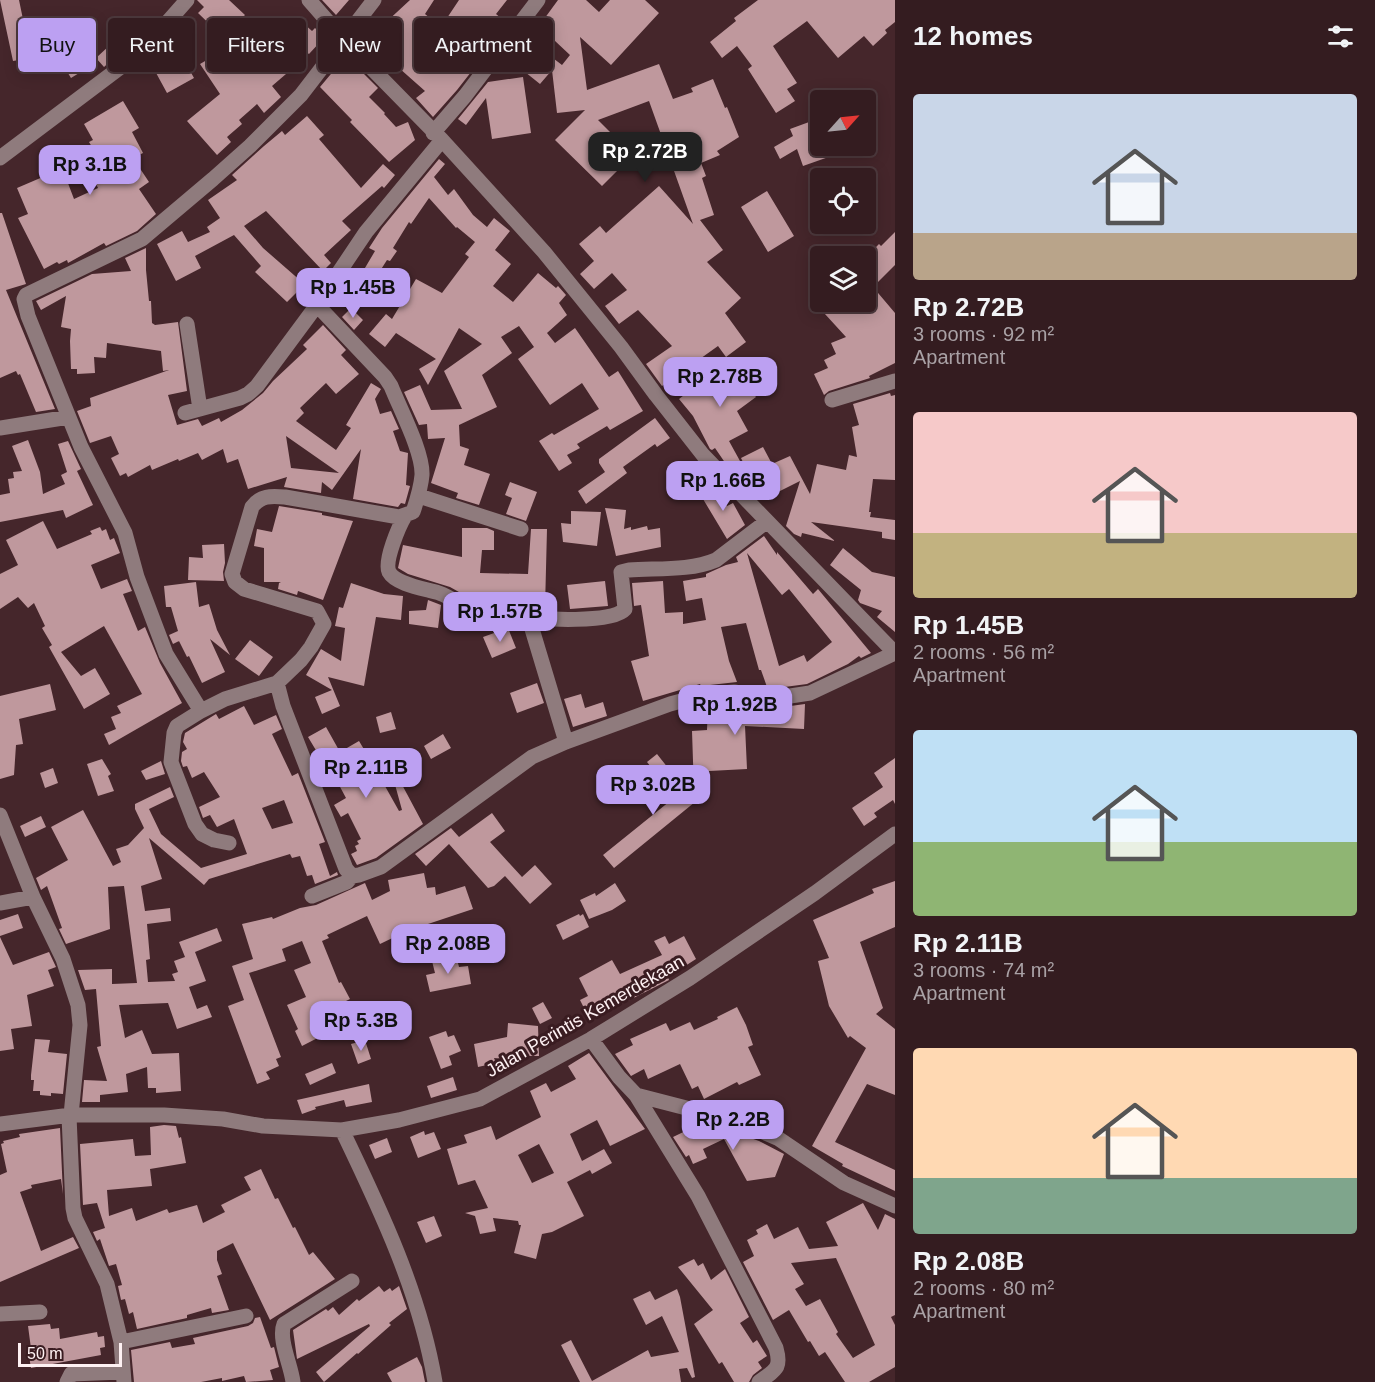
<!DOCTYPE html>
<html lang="en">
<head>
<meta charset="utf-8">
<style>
  :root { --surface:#341c20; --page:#3f292d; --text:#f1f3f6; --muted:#a9a1a5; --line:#4e3a3e; --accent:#bca0f2 }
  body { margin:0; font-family:Arial,sans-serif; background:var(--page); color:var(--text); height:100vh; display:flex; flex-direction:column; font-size:22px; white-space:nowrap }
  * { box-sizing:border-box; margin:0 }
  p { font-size:20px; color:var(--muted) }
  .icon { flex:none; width:33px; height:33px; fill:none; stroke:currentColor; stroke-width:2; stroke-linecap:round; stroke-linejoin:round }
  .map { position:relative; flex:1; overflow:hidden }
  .sheet { display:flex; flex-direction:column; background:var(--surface); width:480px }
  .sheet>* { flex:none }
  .hud { position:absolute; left:18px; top:18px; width:570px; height:54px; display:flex; gap:12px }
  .needle { width:39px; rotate:63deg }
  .fabs { position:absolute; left:810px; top:90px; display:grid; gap:12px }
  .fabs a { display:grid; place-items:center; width:66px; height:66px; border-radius:6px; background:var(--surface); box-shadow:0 3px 15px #0003,0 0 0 2px var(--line); font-size:30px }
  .scale { position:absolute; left:18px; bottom:15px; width:104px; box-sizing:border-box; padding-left:6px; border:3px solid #fef1f3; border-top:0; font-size:16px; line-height:21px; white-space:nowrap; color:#fef1f3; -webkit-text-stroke:4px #3a1c21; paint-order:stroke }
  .price { position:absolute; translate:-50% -51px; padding:0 14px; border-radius:12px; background:var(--accent); color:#111; font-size:20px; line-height:39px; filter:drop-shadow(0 2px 3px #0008) }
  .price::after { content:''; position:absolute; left:50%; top:36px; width:18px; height:14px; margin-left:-9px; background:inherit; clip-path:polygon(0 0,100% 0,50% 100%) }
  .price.on { background:#222; color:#fff }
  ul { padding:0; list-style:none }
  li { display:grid; align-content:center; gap:12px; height:318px; padding:0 18px }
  li span { display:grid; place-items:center; height:186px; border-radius:6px; color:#555 }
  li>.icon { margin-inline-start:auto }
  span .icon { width:108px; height:108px; fill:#fffc; stroke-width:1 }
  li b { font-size:26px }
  h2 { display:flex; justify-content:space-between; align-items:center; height:72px; padding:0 18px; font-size:26px }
  .pill { padding:0 21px; border-radius:6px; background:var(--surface); box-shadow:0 3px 15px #0003,0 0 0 2px var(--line); font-size:21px; line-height:54px }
  .pill.on { background:var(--accent); color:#111 }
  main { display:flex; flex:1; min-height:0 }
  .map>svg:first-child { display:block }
  .building { fill:#bf989d; fill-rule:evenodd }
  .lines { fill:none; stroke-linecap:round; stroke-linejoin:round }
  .minor { stroke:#8f7b7d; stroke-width:15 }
  .labels { text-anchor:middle; stroke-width:6; stroke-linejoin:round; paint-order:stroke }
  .street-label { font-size:18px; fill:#fef1f3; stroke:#3a1c21 }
</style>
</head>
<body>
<main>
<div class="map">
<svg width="895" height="1382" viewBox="0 0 895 1382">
  <rect width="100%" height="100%" fill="#45262b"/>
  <path class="building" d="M0,0h19l12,58 -18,3z
    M197,0h32l16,15 -22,22 -25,-24 6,-6z
    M322,0h27l-13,15z
    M410,0h24l-9,14 16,13 18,-27h48l-11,14 6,5 -28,33 8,6 -25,32 -24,27 -17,-19 9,-7 -26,-23 -5,4 -10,-11 4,10 -9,-9 7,-6 -14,-15 14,-13 -3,-3z
    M558,0h28l13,12 11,-12h35l14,13 -48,52 -31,-28 7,53 72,-26 14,35 20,-7 -2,-4 22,-9 12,29 2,-1 12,30 -22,14 3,4 -19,8 5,13 -4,2 12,37 -14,5 23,30 -16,12 34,36 -16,15 21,29 -20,15 -8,-11 -56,40 -16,-22 26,-18 -34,-36 -19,14 -14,-18 22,-16 -15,-17 -18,16 -14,-15 14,-13 -15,-17 21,-18 6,7 53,-47 34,38 -44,-123 -51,19 23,23 -8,8 12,12 -23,23 -47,-46 30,-30 -28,3 -5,-43 -12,14 -30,-24 18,-21 34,26 8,-10 -31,-29z
    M758,0h137v22l-10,8 2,3 -14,13 -9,-10 -26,22 -31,-37 -34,25 24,37 -10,6 8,12 -19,12 -28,-44 4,-3 -15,-20 -15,12 -12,-16 26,-21 -2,-3z
    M303,23l9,8 3,-3 7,7 -3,3 2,3 -12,13 -3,-2 -15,13 2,3 -21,18 9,11 -17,16 -7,-9 -18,16 3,4 -15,13 4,5 -14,13 -30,-34 33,-27 -20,-30 29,-17 11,17 29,-23 7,8z
    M124,32l9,8 -29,27 -8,-9z
    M79,33l18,29 -26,16 -18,-29z
    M182,56l12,22 -27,15 -12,-22z
    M346,56l32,32 -9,9 16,16 -1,1 12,13 12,-5 7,18 -26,22 -39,-40 2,-2 -32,-33z
    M523,77l8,56 -39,6 -6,-41 -20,27 -8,-6 30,-37z
    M123,101l16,27 -7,4 11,21 -10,5 16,24 -10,7 17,25 -19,17 -31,15 -2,-3 -36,20 -1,-3 -8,4 -2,-2 -13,7 -26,-51 10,-4 -11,-26 28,-12 -3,-6 15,-6 6,14h3l8,21 24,-11 -11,-22 9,-4 -2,-3 4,-2 -9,-15 4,-2 -9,-16z
    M307,116l17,19 -5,4 42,49 22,-24 12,11 -11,13 -2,-2 -40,35 9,9 -27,25 7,8 -8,8 -57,-60 -22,15 19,22 39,34 -5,6 2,2 -12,12 -32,-30 6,-6 -27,-31 -39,21 6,12 -25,13 -19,-37 25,-13 6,11 22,-10 -3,-5 13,-9 -12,-18 29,-20 -5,-5 32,-29 18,-15 3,4z
    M820,118v28h37v1l-54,19 -6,-17 -17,10 -6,-12 19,-11 -3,-7z
    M439,159l6,5 -11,13 14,18 6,-6 19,26 14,12 7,-9 16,13 -15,19 16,14 -18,22 20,16 25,-29 18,15 2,-2 8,9 -7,8 8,12 -20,18 8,10 20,-15 34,49 9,-6 25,40 -33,19 -3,-4 -30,18 3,4 -13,7 5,8 -13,8 -20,-30 13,-8 2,2 45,-26 -17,-26 -32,22 -32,-46 16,-12 -15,-21 -18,11 11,16 -30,22 15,32 -38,18 1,21 9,3 -5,16 26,9 -11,31 -23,-7 2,-5 -27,-10 14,-45 -17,1 -1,-15 -8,1 -15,-33 16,-7 11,25 31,-1 -18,-38 38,-27 -23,-16 -31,57 -9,-16 17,-10 -40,-26 -11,14 -16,-13 17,-20 6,5 24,-40 26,14 27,-36 -4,-3 10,-12 -18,-15 -1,1 -27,-30 -18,26 -2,-2 -16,26 4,3 -7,10 -3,-1 -14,22 4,4 -9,11 -17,-14 9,-11 2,1 13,-22 -6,-3 13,-20z
    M767,191l27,45 -26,16 -27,-45z
    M0,213h2l24,71 -20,6 49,119 -19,3 -16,-38 -2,1 -2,-4 -16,7z
    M895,232v33l-22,22 22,26v50l-26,13 1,2 -41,13 -5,4 -10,-21 14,-6 -4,-8 12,-6 -5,-11 15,-6 -32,-35h52v-45l13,-13 2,2z
    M146,248v22l3,31h2l1,22 3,2 23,-3 9,69 -19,4 9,30 21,-6 4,7 17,-8 2,4 21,-12 21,-17 10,-12 34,-32 -4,-4 20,-20 23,25 -5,5 18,19 -23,20 -10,-11 -26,25 4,5 -8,8 40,29 15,-22 -5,-3 25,-42 10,6 -6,10 5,15 11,-3 8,18 -6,2 7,20 8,2 -2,32 4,1 -5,18 -4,-1 -3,4 -45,-8 8,-50 -29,41 -10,-8 -1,11 -37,-6 3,-10 -39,12 -10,-30 -11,4 -4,-14 -21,11 -4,-7 -19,8 -1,-2 -26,11 -2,-5 -22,12 -2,-4 -6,3 -9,-18 8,-4 -8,-18 -21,7 -13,-32 14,-5 -1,-8 79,-28 -6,1 -2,-20 -54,-8 -1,15 -12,-1 1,16 -18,1v-5h-6l-1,-28 1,-12 -10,-2 5,-31 -25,14 -5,-9 56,-27 39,-3 -6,-13zM286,436l53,37 -48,-5z
    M351,308l12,12 -9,10 -12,-13z
    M733,357l10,13 -5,4 18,23 -19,14 11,20 -19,10 11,20 -12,6 -13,-19 -3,2 -2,-1 -17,-33 -14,-17z
    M890,393l1,3 4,-1v85l-22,-1 -4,33h2l-1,5 25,3v20l-13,-2v-6l-71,-10 24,19 -33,-8 -1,4 -7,-3 -8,-8 14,-45 -32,16 -4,-8 -10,4 -8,-7 7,-3 -12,-25 22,-11 9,17 18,-8 20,38 7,-30 29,6 3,-15 8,2 -5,-30 7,-2 -6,-21z
    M655,418l15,20 -13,9 -2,-3 -32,23 4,6 -41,31 -8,-13 27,-19 -6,-9v-4z
    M28,440l12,32 3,22 22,-10 -4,-9 6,-3 -9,-28 10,-3 13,28 -4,2 16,34 -27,13 -3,-8 -63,12v-27l10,-2 -2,-14 6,-1 -1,-6 9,-1 -10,-25z
    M510,482l27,10 -11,29 -20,-7 6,-16 -7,-3z
    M714,485l13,21 6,-3 12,22 -18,14 -27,-45z
    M279,506l43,7v2l31,6 -30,79 -25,-9 -1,4 -19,-6 1,-6 2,-1h-17v-34l-10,-2 3,-17 15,3z
    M605,508l21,2 -2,19 7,-2v3l16,-4 1,4 12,-2 1,19 -45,9z
    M571,511l30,1 -4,34 -34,-4 -2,-19 10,1z
    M43,521l14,28 35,-15 -2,-3 10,-4 2,4 4,-2 4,11 4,-2 6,15 -29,12 10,24 26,-10 5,12 -9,3 15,37 7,-4 15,36 22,40 -73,42 -5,-11 12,-5 -5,-12 10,-4 -4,-7 25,-12 -38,-68 -43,26 20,24 14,-8 15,26 -26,15 -35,-62 3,-2 -10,-17 3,-2 -11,-23 -6,5 -10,-11 -18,12v-35l18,-9 -12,-25z
    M462,528h25l7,3v19h-12l-2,23 48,1 3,-45h16l-2,79 -56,-1 -5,-2v-3l-9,-1 -25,-14 -42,-13 -10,-6 5,-23 59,12z
    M764,536l13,19v-3l36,42 5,-5 53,64 -10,5 -2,-2 -11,8 -41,20 -30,4 -10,-1 -6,-17h-2l-13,-47 -25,4 8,34 8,21 -36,4 -1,-2 -57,17 -12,-40 18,-5 -8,-51 -7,1 -2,-23 31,-2 2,32 18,-1v12l23,-4 -4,-22 -16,3 -3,-20 23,-4v-3l20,-9 12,-3 -2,-5zM747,553l35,42 7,-6 43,53 -25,20 -3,-7 -25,11z
    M224,544l1,19 -2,9 1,9 -36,-1 1,-23 14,1 -1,-13z
    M843,548l29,24 23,5v55l-18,-15 5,-6 -22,-8 -2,-3 3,-10 -31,-25z
    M605,581l3,25 -38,3 -3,-24z
    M196,582l3,25 10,-3 8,26 13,25 -20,-16 15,33 -23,11 -13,-27 -2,1 -9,-18 1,2 -6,3 -4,-9 9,-4 -7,-24h-5l-2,-21z
    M351,583l33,11 19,2 -2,24 -25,-3 -12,69 -36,-9 12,29 -18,8 -7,-17 17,-7 -26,-15 15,-26 20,12 4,-33 -10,-2 4,-19 4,1z
    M428,600l13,5 -3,23 -29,-4v-13l17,-1z
    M508,628l8,20 -24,10 -9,-21z
    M250,640l23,17 -14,19 -24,-17z
    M537,683l7,20 -27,10 -7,-20z
    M50,684l6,26 -37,9 4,25 -7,1 -2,30 -14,4v-83z
    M581,694l4,14 18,-6 4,14 -34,11 -9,-28z
    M734,702l42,6 29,-4 -1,25 -59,-3 2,43 -38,2 1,19 -16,1 -2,-60 15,-1 1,-26z
    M244,706l10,19 22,-10 6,14 -10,5 20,42 6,-3 27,69 -6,2 11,32 7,-4 1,3 -23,9 -3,-9 -5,1 -7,-20 -8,2 -2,-4 -81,25 -5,6 -55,-47 13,41 -21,7 4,25 25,-3 1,13 -24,3 3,35 -4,1 2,22 27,-1 -3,-7 6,-2 -4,-11 11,-4 -6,-15 38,-14 5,13 -27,11 11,29 -17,6 8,22 10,-4 5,12 -35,12 -9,-26 -49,2 6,33 17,-8 10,24 27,-1 2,38 -25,2v-5h-8l-1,-21 -21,7 2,18 -28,3v7h-18l2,-22 23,1 -10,-34 4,-1 -5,-57 -11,1 -7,-20 34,-1v15l25,-1 -13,-97 -16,1 2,42 -44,15 -7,-15 3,-1 -15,-42 -6,4 -5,-12 32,-18 -17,-33 32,-17 30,56 8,-4 -5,-13 12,-4 16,-17 -9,-19v-5l35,-17 4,10 -25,12 12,25 40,34 46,-14 -13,-35 -17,8 -7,-12 -7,3 -4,-11 21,-10 -16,-25 -12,6 -5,-12 -4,1 -2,-6 1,-9 5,-3 -4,-7 2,-9 31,-19 3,5zM284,800l9,23 -21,6 -10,-21z
    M391,712l5,17 -16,4 -4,-16z
    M326,727l14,25 19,-11 6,10 -4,2 15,29 5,-3 18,32 3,-1 -8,-29 5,-2 24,45 -47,34 -19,7 -6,-11 6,-3 -2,-5 4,-2 -2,-3 4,-2 -13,-26 -7,4 -7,-12 12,-7 -15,-28 -11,5 -4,-12 4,-2 -5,-8 2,-1 -9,-15z
    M443,734l8,14 -20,11 -7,-13z
    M657,754l38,48 -81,66 -11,-13 72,-58 -28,-35z
    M895,758v46l-2,-4 -19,13 3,4 -13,9 -12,-18 31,-21 -9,-14z
    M102,759l9,15 -3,2 6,15 -16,5 -11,-32z
    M161,761l4,13 -19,6 -5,-9z
    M53,768l5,15 -13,5 -5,-15z
    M492,813l13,18 -15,11 32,35 13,-12 17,19 -22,20 -25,-28 -11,10 -6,2 -39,-44 -23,22 -11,-12 36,-26 8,9z
    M41,816l5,11 -21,10 -5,-11z
    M424,873l3,15 8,-1 1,8 29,-9 8,23 -66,22 -27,13 -13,-28 -40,19 2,3 -7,3 17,42 2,-1 9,17 -24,12 9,18 -33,17 -7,-15 3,-2 -11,-24 19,-8 -12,-27 17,-7 -9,-22 -20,8 4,12 -37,12 32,84 -5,2 3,7 -13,6 4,7 -13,5 -29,-78 16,-6 -12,-34 21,-7 -11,-35 30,-7 1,2 27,-11 16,-3 49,-22 7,17 18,-9 -2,-11z
    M895,881v46l-35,15 23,66 -7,6 19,15v66l-28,-11 -32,58 60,28v21l-53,-25 1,-2 -31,-18 54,-98 -16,-12 -2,2 -19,-32 -11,-45 11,-3 -16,-38 61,-27 -2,-4z
    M615,883l11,18 -14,9 -23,9 -9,-19 15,-7 1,3z
    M18,914l5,14 -23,8v-16z
    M579,914l1,2 3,-2 6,13 -26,13 -7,-15z
    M665,936l4,8 15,-8 12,23 -28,18 1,3 -79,40 -10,-20 8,-4 -9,-18 33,-18 8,14 42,-19 -8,-14z
    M0,937l13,28 36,-13 7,15 -8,3 6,16 -27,9 5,31 -21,3 3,20 -14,2z
    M456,955l3,12 9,-1 3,18 -41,8 -4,-17 9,-2 -3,-12z
    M543,1002l9,16 -12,6 -8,-16z
    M737,1007l9,18 7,20 -5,2 13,28 -22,10 -2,-3 -33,17 -6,-13 -6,3 -12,-25 -32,15 -4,-10 -13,7 -16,-22 18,-9 -3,-6 36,-16 4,8 20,-9 4,8 24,-11 -1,-2z
    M508,1023l30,3 1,30h-21v4l-24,-2 2,5 -18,4 -4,-23 33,-7z
    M446,1031l2,6 6,-2 7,16 -12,5 3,9 -11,4 -12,-32z
    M35,1039l15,1 -2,12 19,2 -4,40 -12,-1v3l-11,-1v-4h-7l1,-11h-3v-5z
    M365,1040l6,19 -13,5 -7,-20z
    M589,1053l56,76 -35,17 -13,-26 -27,14 12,27 22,-12 8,14 -20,11 -2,-4 -23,12 17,34 -32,16 -10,2 -6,25 -22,-6 7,-28h-2l-1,-4 -25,-3 3,13 -16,3 -5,-18 -10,-3 23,-5 -13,-28 -17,5 -11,-36 20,-6 -3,-8 27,-9 5,14 45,-23 -11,-26 16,-8 5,9 25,-13 -8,-13zM539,1144l15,29 -22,10 -14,-28z
    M332,1063l4,10 -26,12 -5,-11z
    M453,1077l4,13 -26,8 -4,-12z
    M369,1084l3,18 -26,5 -2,-7 -29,7 1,2 -14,5 -5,-14z
    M164,1125l12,1 3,12 2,-1 5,26 -36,6 2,17 -45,4 2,26 23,-8 4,13 31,-12 2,4 28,-8 6,18 22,-11 -4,-7 30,-15 -7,-13 17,-8 14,30 3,-1 15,30 2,-1 14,28 4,-3 22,27 -65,41 -37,-77 -16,8v9l5,14 -5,2 12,34 -17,3 -1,-5 -24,7v3l-50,11 -4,-17 -4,2 -4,-15 -4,1 -3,-14 4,-1 -6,-21 -7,2 -9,-27 -3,2 -4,-9 12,-4 -8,-25 -14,2 -3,-61 53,-5 2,17 16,-1 -1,-28z
    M698,1125h5l6,13 5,-13 45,16 25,13 -9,23 -28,4 -23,-42 -21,10 4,9 -14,6 -4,-9 -3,2 -13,-20z
    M60,1128l3,66 -2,-15 -30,6 1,3 -12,4 21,59 32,-14 6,11 -79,34v-107l7,-3 -6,-28 3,-1 -1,-2 17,-4 -1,-3z
    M424,1131l1,4 9,-3 7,17 -23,9 -8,-21z
    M387,1138l5,14 -17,7 -6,-14z
    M863,1203l15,27 7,-16 10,5v96l-4,2 4,8v42l-26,15h-24l-20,-30 -6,4 -9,-15 -2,1 -19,-32 -16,10 -30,-58 11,-6 -7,-16 11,-6 -2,-4 11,-6 7,15 24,-12 11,22 29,-3 -12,-24zM836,1258l39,87 -22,13 -17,-24 2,-2 -18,-33 -14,7 -11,-17 9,-5 -13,-21z
    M434,1216l8,20 -16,7 -9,-21z
    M694,1259l4,7 5,-3 8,17 14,-11 24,48 -9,6 13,20 4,-3 10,16 -9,6 4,6 -9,7 -4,7h-15l-12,-20 -3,2 -25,-40 19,-14 -35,-43z
    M379,1286l5,6 6,-4 2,3 7,-5 8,23 -18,14 2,2 -33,29 -1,-1 -33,29 -8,-10 54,-46 -1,-2 -72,35 -4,-29 33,-21 2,2 5,-4 6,8 18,-16 2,2z
    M677,1289l3,8 15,80 -3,1 -5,-10 -8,1 2,13h-101l-19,-37 10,-5 21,41 56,-31 3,7 28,-5 -17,-36 -16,9 -13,-26 17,-8 5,9z
    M260,1317l11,31 3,-1 5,20 -9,3 3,10 -27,2 -2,-6 -22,5v-3l-21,4h-67l-3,-32 39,-8 2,6 23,-4 -2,-6 55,-12 5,-3 2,-5z
    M50,1324l1,5 8,-1 1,11 37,-7 1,5 6,-1 1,11 -5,1 1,7 -70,13 -2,-12h3l-4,-30z
    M417,1357l5,10 3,15h-33l-5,-9z"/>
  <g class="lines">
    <path class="minor" d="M309,0l35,40 98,100 102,112 77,95 35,48 47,60 192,198
      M433,133l32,-37 73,-96
      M0,158l142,-107 45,-51
      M187,324l13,85
      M832,400l63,-19
      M185,413l55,-15 8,-4 9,-8 60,-81 49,-73 76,-92
      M0,428l69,-11
      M419,496l102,33
      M405,516c-6,10 -21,45 -16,56 7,13 38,17 50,21 19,7 35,23 55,25 9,1 18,-1 27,-1 20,2 91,7 104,-8l-4,-37 8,-2c28,-2 61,1 87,-10l50,-38
      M529,619l37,123
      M277,683l6,23 63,163 6,7 7,-1 22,-8 151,-110 34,-15 104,-38 37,-10 27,-2 43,6 33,-5 85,-40
      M201,711l-35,-57 -29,-77 -12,-44 -44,-86 -53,-131 -4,-17 2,-4 116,-56 71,-60 37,-33 51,-51 73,-95
      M0,815l33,82 30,62 15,46 2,20 -9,90
      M229,843l-15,-3 -12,-6 -7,-10 -24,-62 3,-29 3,-7 24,-15 24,-12 52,-16 24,-23 10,-13 13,-23 -7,-13 -73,-22 -9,-7 -3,-8 20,-67c9,-12 19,-11 33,-10l114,20 14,-5c4,-12 8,-24 9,-37 1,-23 -22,-66 -31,-89l-6,-9 -68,-72
      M312,896l35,-14 5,-6
      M0,903l33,-6
      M591,1039l28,38 17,18 89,23 38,14 16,7 65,44 51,23
      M636,1095l62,101 78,152c6,21 -1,22 -17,34
      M69,1116l4,92 2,10 32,66 14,58 3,40
      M0,1124l71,-9h93l59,4 40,7 79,4 57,-10 81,-21 111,-60 99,-61 125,-85 80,-59
      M342,1130c39,81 78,163 93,252
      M0,1314l40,-2
      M121,1342l125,-26
      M67,1382l4,-8 52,-2
      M293,1382c-2,-17 -15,-43 -9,-58l68,-43"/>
  </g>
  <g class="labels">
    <g class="street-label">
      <text transform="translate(585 1016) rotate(-30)" y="6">Jalan Perintis Kemerdekaan</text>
    </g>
  </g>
</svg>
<div class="fabs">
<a><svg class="needle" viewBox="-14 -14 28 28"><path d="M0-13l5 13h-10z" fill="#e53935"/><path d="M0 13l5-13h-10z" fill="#a9a1a5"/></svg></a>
<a><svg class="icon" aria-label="locate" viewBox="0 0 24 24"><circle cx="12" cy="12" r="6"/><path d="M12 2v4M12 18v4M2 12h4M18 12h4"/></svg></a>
<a><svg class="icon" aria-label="layers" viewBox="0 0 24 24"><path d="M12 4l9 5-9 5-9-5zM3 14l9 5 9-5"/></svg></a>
</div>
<div class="scale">50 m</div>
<b class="price on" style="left:645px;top:183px">Rp 2.72B</b>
<b class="price" style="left:90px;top:196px">Rp 3.1B</b>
<b class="price" style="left:353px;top:319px">Rp 1.45B</b>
<b class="price" style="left:720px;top:408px">Rp 2.78B</b>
<b class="price" style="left:723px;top:512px">Rp 1.66B</b>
<b class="price" style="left:500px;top:643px">Rp 1.57B</b>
<b class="price" style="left:735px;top:736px">Rp 1.92B</b>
<b class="price" style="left:366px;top:799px">Rp 2.11B</b>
<b class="price" style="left:653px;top:816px">Rp 3.02B</b>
<b class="price" style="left:448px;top:975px">Rp 2.08B</b>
<b class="price" style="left:361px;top:1052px">Rp 5.3B</b>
<b class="price" style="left:733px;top:1151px">Rp 2.2B</b>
<div class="hud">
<a class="pill on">Buy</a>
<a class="pill">Rent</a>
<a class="pill">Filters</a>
<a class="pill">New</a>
<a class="pill">Apartment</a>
</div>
</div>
<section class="sheet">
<h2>12 homes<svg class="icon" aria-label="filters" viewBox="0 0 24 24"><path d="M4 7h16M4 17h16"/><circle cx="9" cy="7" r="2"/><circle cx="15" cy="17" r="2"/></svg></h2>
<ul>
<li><span style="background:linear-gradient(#c9d6e8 75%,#b9a48a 0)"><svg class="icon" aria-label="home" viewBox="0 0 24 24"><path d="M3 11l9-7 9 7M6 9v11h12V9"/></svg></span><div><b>Rp 2.72B</b><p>3 rooms · 92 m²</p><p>Apartment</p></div></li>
<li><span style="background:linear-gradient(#f6c9c9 65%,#c2b280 0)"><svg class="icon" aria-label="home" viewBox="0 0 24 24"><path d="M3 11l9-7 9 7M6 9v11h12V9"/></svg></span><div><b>Rp 1.45B</b><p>2 rooms · 56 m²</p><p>Apartment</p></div></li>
<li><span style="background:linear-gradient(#bfe0f5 60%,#8fb573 0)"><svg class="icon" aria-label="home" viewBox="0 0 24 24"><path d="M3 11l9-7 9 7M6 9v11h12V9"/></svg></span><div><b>Rp 2.11B</b><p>3 rooms · 74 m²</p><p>Apartment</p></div></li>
<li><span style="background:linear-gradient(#ffd9b3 70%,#7fa58c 0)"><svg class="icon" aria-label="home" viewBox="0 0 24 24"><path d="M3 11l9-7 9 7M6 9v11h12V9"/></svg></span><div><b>Rp 2.08B</b><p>2 rooms · 80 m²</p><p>Apartment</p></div></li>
</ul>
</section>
</main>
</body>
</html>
